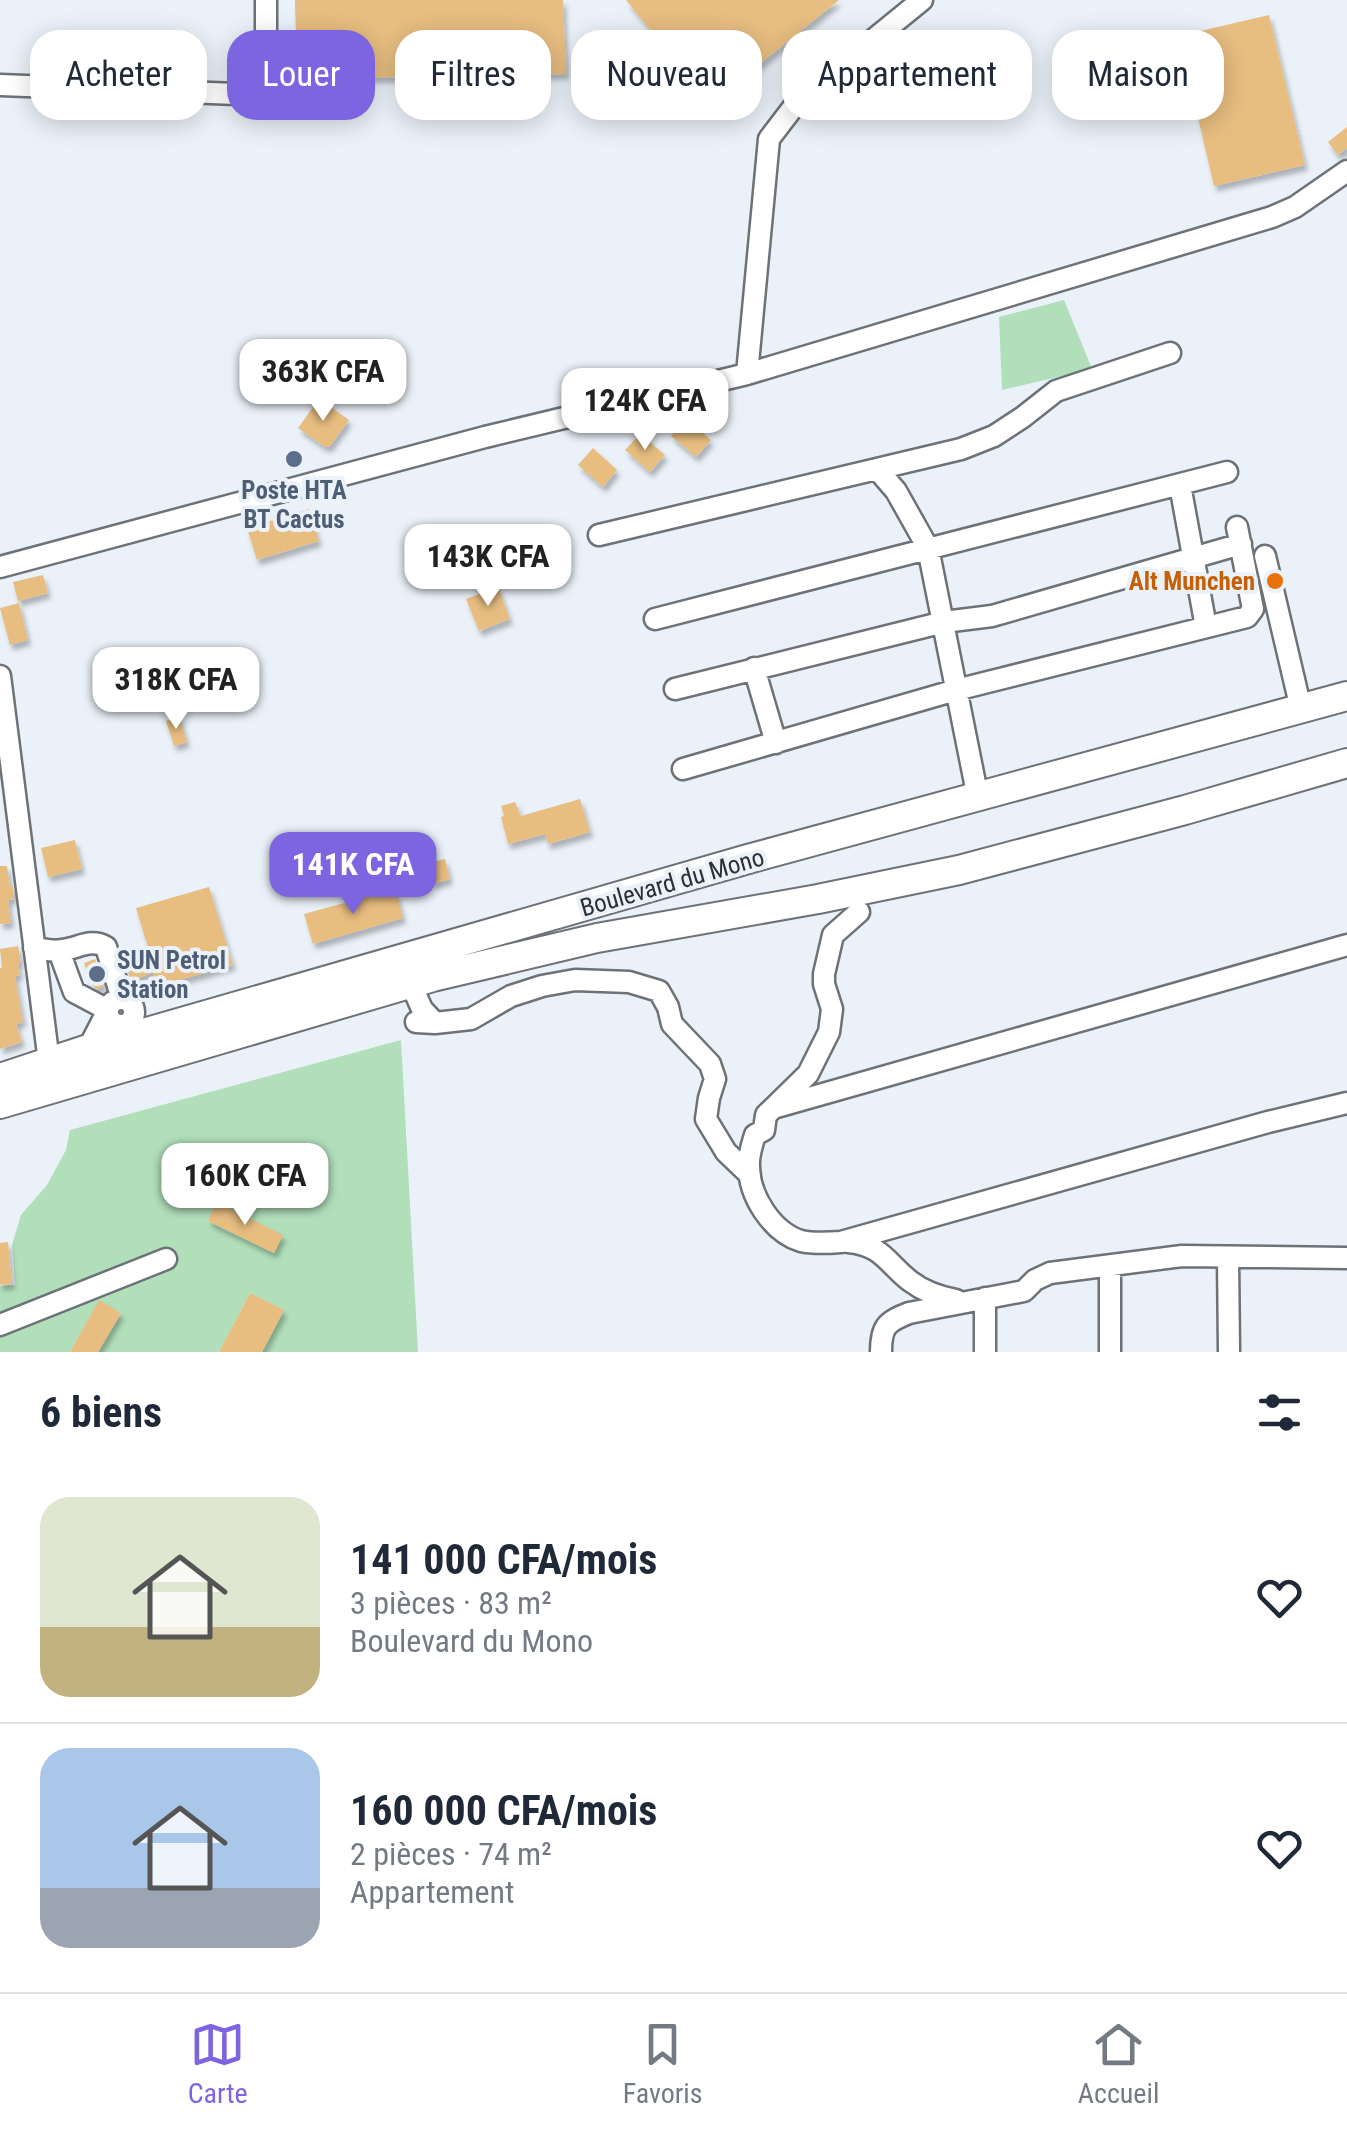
<!DOCTYPE html>
<html lang="fr">
<head>
<meta charset="utf-8">
<style>
  :root { --surface:#fff; --page:#f2f2f3; --text:#1f2937; --muted:#747a83; --line:#e0e1e3; --accent:#7d64e0 }
  body { margin:0; font-family:"Roboto Condensed",sans-serif; background:var(--page); color:var(--text); height:100vh; display:flex; flex-direction:column; font-size:38px; white-space:nowrap }
  * { box-sizing:border-box; margin:0 }
  p { font-size:32px; color:var(--muted) }
  .icon { flex:none; width:55px; height:55px; fill:none; stroke:currentColor; stroke-width:2; stroke-linecap:round; stroke-linejoin:round }
  .map { position:relative; height:1352px; overflow:hidden }
  .sheet { display:flex; flex-direction:column; background:var(--surface); flex:1 }
  .sheet>* { flex:none }
  .banner { position:absolute; left:30px; top:30px; width:1288px; height:90px; display:flex; gap:20px }
  .price { position:absolute; translate:-50% -85px; padding:0 22px; border-radius:20px; background:#fff; color:#222; font-size:32px; line-height:65px; filter:drop-shadow(0 2px 5px #0008) }
  .price::after { content:''; position:absolute; left:50%; top:60px; width:30px; height:22px; margin-left:-15px; background:inherit; clip-path:polygon(0 0,100% 0,50% 100%) }
  .price.current { background:var(--accent); color:#fff }
  ul { padding:0; list-style:none }
  li { display:flex; align-items:center; gap:30px; height:250px; padding:0 40px }
  li+li { border-top:2px solid var(--line) }
  li span { display:grid; place-items:center; flex:none; width:280px; height:200px; border-radius:30px; color:#555 }
  li>.icon { margin-inline-start:auto }
  span .icon { width:120px; height:120px; fill:#fffc; stroke-width:1 }
  li b { font-size:42px }
  h2 { display:flex; justify-content:space-between; align-items:center; height:120px; padding:0 40px; font-size:42px }
  .tag { padding:0 35px; border-radius:30px; background:var(--surface); box-shadow:0 5px 25px #0003; font-size:35px; line-height:90px }
  .tag.current { background:var(--accent); color:#fff }
  .dock { display:flex; justify-content:space-around; align-items:center; height:140px; border-top:2px solid var(--line); background:var(--surface); font-size:28px; color:var(--muted) }
  .dock a { display:grid; justify-items:center; gap:5px }
  .dock .current { color:var(--accent) }
  .map>svg:first-child { display:block }
  .green { fill:#b1dfba; fill-rule:evenodd }
  .building { fill:#e7bd80; filter:url(#shadow) }
  .lines { fill:none; stroke-linecap:round; stroke-linejoin:round }
  .minor-casing { stroke:#6c7278; stroke-width:25 }
  .highway-casing { stroke:#6c7278; stroke-width:32 }
  .minor { stroke:#fff; stroke-width:20 }
  .highway { stroke:#fff; stroke-width:28 }
  .service-dot { fill:#5c6f8a; stroke:#eaf1f8; stroke-width:4 }
  .food-dot { fill:#e8710a; stroke:#eaf1f8; stroke-width:4 }
  .labels { text-anchor:middle; stroke-width:8; stroke-linejoin:round; paint-order:stroke }
  .service-label { font-size:25px; font-weight:bold; fill:#4e5e75; stroke:#eaf1f8 }
  .food-label { font-size:25px; font-weight:bold; fill:#c56008; stroke:#eaf1f8; text-anchor:end }
  .street-label { font-size:25px; fill:#2d2f32; stroke:#eaf1f8 }
</style>
</head>
<body>
<div class="map">
<svg width="1347" height="1352" viewBox="0 0 1347 1352">
  <defs>
    <filter id="shadow"><feDropShadow dx="3" dy="5.5" stdDeviation="2.5" flood-color="#0004"/></filter>
  </defs>
  <rect width="100%" height="100%" fill="#eaf1f8"/>
  <path class="green" d="M1064,300l28,69 -90,21 -3,-73z
    M401,1040l17,312h-156l22,-42 -34,-17 -31,59h-121l23,-39 -22,-12 -29,51h-70v-66l15,-1 -3,-40 9,-30 26,-30 19,-35 4,-20zM216,1203l66,32 -8,18 -66,-32z"/>
  <path class="building" d="M295,0h268l3,74 -269,5z
    M626,0h213l-129,104z
    M1269,15l36,150 -91,21 -35,-150z
    M1347,127v21l-9,7 -10,-13z
    M319,399l30,21 -19,26 -5,1 -27,-19z
    M686,419l25,21 -15,17 -25,-21z
    M640,434l25,21 -15,17 -25,-22z
    M593,448l24,22 -14,17 -25,-22z
    M309,509l10,32 -62,19 -10,-32z
    M43,575l5,18 -30,8 -5,-19z
    M498,587l12,32 -31,12 -13,-32z
    M19,603l9,37 -18,5 -10,-37z
    M179,717l8,25 -13,4 -8,-25z
    M580,799l10,33 -42,12 -3,-10 -37,10 -7,-27 3,-1 -3,-10 14,-4 6,14z
    M75,840l7,29 -34,8 -7,-29z
    M379,844l5,16 -87,25 -4,-16z
    M445,859l5,20 -17,5 -5,-21z
    M0,866h7l3,21 3,-1 1,13 -6,1 3,23 -11,1z
    M209,887l24,78 -75,21 -5,-14 -22,10 -5,-17 24,-11 -14,-46z
    M396,891l7,27 -90,26 -9,-30 73,-20v2z
    M18,946l3,17h-3l2,12 -5,1 8,46 -7,2 6,18 -22,7v-81h2l-2,-19z
    M95,959l9,27 -7,3 -4,-3 -9,-23z
    M216,1202l67,33 -9,18 -66,-32z
    M8,1242l4,42 -12,1v-42z
    M250,1293l34,17 -22,42h-43z
    M99,1300l22,13 -23,39h-28z"/>
  <g class="lines">
    <g class="minor-casing">
      <path id="minor" d="M0,85l237,9 12,-4 17,-19v-71
        M747,374l22,-235 29,-38 124,-101
        M877,469l19,22 32,57 50,250
        M1180,485l26,142
        M599,535l362,-86 33,-13 29,-19 33,-26 114,-38
        M1265,556l36,153
        M0,567l485,-130 262,-63 525,-157 23,-10 52,-36
        M655,619l572,-147
        M754,668l22,75
        M0,676l49,386
        M675,689l269,-67 48,-6 249,-72
        M683,769l273,-79 291,-73 6,-8 -16,-82
        M859,912l-26,23 -9,39v10l8,25 -3,23 -21,42 -42,41 -2,15 -9,5c-3,10 -7,21 -6,31 0,30 23,66 52,75 13,3 27,2 40,1l427,-120 79,-19
        M34,948c9,1 19,4 28,2 17,-2 29,-12 44,-3l16,52
        M59,951l15,41 34,18 -20,39
        M411,984l11,25 13,14
        M108 1012a13 13 0 1 1 26 0a13 13 0 1 1-26 0Z
        M416,1022l19,1 36,-4 40,-23 31,-10 33,-6 54,2 30,9 9,16 4,17 38,40 5,15 -6,19 -3,21 20,33 24,23
        M777,1107l570,-162
        M848,1242c34,3 38,20 62,39 13,10 30,16 46,19
        M1228,1257l1,95
        M1110,1266v86
        M0,1325l166,-66
        M881,1352c0,-25 5,-30 28,-39l115,-22 11,-11 15,-7 132,-17 165,2
        M985,1352v-54"/>
    </g>
    <g class="highway-casing">
      <path id="highway" d="M0,1078l88,-29 660,-190 599,-163
        M0,1104l433,-127 164,-39 221,-39 141,-29 226,-60 162,-47"/>
    </g>
    <use href="#minor" class="minor"/>
    <use href="#highway" class="highway"/>
  </g>
  <g class="service-dot">
    <circle cx="294" cy="459" r="10"/>
    <circle cx="97" cy="974" r="10"/>
  </g>
  <circle class="food-dot" cx="1275" cy="581" r="10"/>
  <g class="labels">
    <g class="service-label">
      <text x="294" y="499">Poste HTA<tspan x="294" dy="29">BT Cactus</tspan></text>
      <text x="117" y="969" text-anchor="start">SUN Petrol<tspan x="117" dy="29">Station</tspan></text>
    </g>
    <g class="food-label">
      <text x="1255" y="590">Alt Munchen</text>
    </g>
    <g class="street-label">
      <text transform="translate(672 882) rotate(-16)" y="9">Boulevard du Mono</text>
    </g>
  </g>
</svg>
<b class="price" style="left:323px;top:424px">363K CFA</b>
<b class="price" style="left:645px;top:453px">124K CFA</b>
<b class="price" style="left:488px;top:609px">143K CFA</b>
<b class="price" style="left:176px;top:732px">318K CFA</b>
<b class="price current" style="left:353px;top:917px">141K CFA</b>
<b class="price" style="left:245px;top:1228px">160K CFA</b>
<div class="banner">
<a class="tag">Acheter</a>
<a class="tag current">Louer</a>
<a class="tag">Filtres</a>
<a class="tag">Nouveau</a>
<a class="tag">Appartement</a>
<a class="tag">Maison</a>
</div>
</div>
<section class="sheet">
<h2>6 biens<svg class="icon" aria-label="filters" viewBox="0 0 24 24"><path d="M4 7h16M4 17h16"/><circle cx="9" cy="7" r="2"/><circle cx="15" cy="17" r="2"/></svg></h2>
<ul>
<li><span style="background:linear-gradient(#dfe7d0 65%,#c2b280 0)"><svg class="icon" aria-label="home" viewBox="0 0 24 24"><path d="M3 11l9-7 9 7M6 9v11h12V9"/></svg></span><div><b>141 000 CFA/mois</b><p>3 pièces · 83 m²</p><p>Boulevard du Mono</p></div><svg class="icon" aria-label="heart" viewBox="0 0 24 24"><path d="M12 20l-8-8c-3-5 5-10 8-4 3-6 11-1 8 4z"/></svg></li>
<li><span style="background:linear-gradient(#a9c7e8 70%,#9aa5b1 0)"><svg class="icon" aria-label="home" viewBox="0 0 24 24"><path d="M3 11l9-7 9 7M6 9v11h12V9"/></svg></span><div><b>160 000 CFA/mois</b><p>2 pièces · 74 m²</p><p>Appartement</p></div><svg class="icon" aria-label="heart" viewBox="0 0 24 24"><path d="M12 20l-8-8c-3-5 5-10 8-4 3-6 11-1 8 4z"/></svg></li>
</ul>
</section>
<nav class="dock">
<a class="current"><svg class="icon" aria-label="map" viewBox="0 0 24 24"><path d="M3 6l6-2 6 2 6-2v14l-6 2-6-2-6 2zM9 4v14M15 6v14"/></svg>Carte</a>
<a><svg class="icon" aria-label="saved" viewBox="0 0 24 24"><path d="M7 4h10v16l-5-4-5 4z"/></svg>Favoris</a>
<a><svg class="icon" aria-label="home" viewBox="0 0 24 24"><path d="M3 11l9-7 9 7M6 9v11h12V9"/></svg>Accueil</a>
</nav>
</body>
</html>
